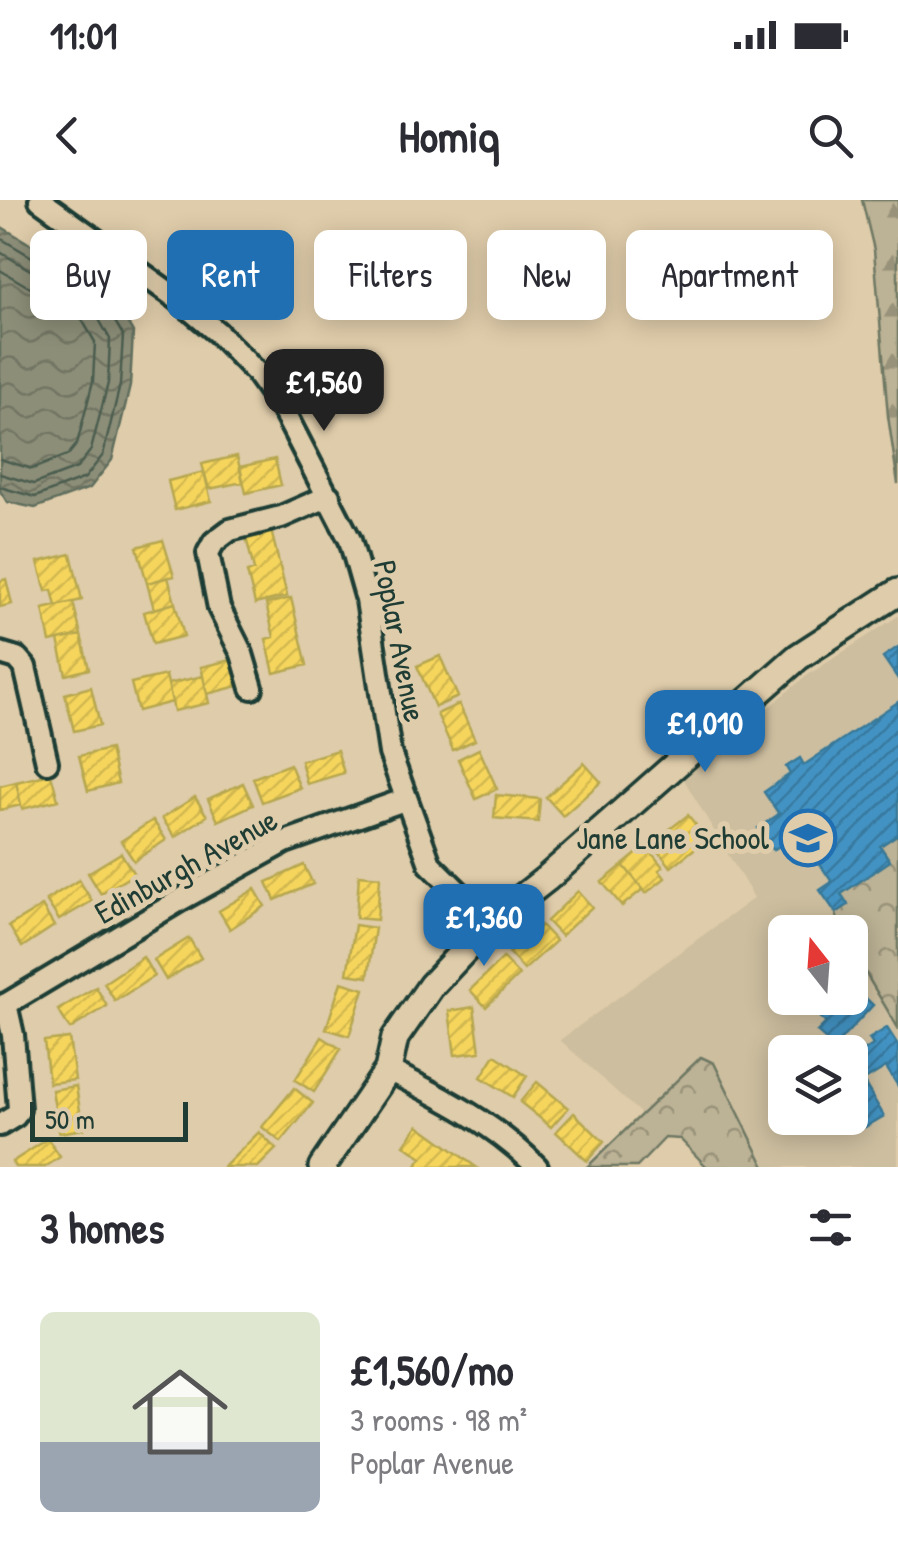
<!DOCTYPE html>
<html lang="en">
<head>
<meta charset="utf-8">
<style>
  :root { --surface:#fff; --page:#f7f7f7; --text:#2b2b33; --muted:#7c7c81; --accent:#1f6fb2 }
  body { margin:0; font-family:"Patrick Hand",sans-serif; background:var(--page); color:var(--text); height:100vh; display:flex; flex-direction:column; font-size:38px; white-space:nowrap }
  * { box-sizing:border-box; margin:0 }
  p { font-size:32px; color:var(--muted) }
  .icon { flex:none; width:55px; height:55px; fill:none; stroke:currentColor; stroke-width:2; stroke-linecap:round; stroke-linejoin:round }
  .map { position:relative; height:967px; overflow:hidden }
  .panel { display:flex; flex-direction:column; background:var(--surface); flex:1 }
  .panel>* { flex:none }
  .top-card { position:absolute; left:30px; top:30px; width:840px; height:90px; display:flex; gap:20px }
  .needle { width:65px; rotate:343deg }
  .controls { position:absolute; left:768px; top:715px; display:grid; gap:20px }
  .controls a { display:grid; place-items:center; width:100px; height:100px; border-radius:15px; background:var(--surface); box-shadow:0 5px 25px #0003; font-size:50px }
  .scale { position:absolute; left:30px; bottom:25px; width:158px; box-sizing:border-box; padding-left:10px; border:5px solid #1f3d34; border-top:0; font-size:28px; line-height:35px; white-space:nowrap; color:#1f3d34; -webkit-text-stroke:8px #dfccaa; paint-order:stroke }
  .price { position:absolute; translate:-50% -85px; padding:0 22px; border-radius:20px; background:var(--accent); color:#fff; font-size:32px; line-height:65px; filter:drop-shadow(0 2px 5px #0008) }
  .price::after { content:''; position:absolute; left:50%; top:60px; width:30px; height:22px; margin-left:-15px; background:inherit; clip-path:polygon(0 0,100% 0,50% 100%) }
  .price.selected { background:#222; color:#fff }
  ul { padding:0; list-style:none }
  li { display:flex; align-items:center; gap:30px; height:250px; padding:0 40px }
  li span { display:grid; place-items:center; flex:none; width:280px; height:200px; border-radius:15px; color:#555 }
  li>.icon { margin-inline-start:auto }
  span .icon { width:120px; height:120px; fill:#fffc; stroke-width:1 }
  li b { font-size:42px }
  h2 { display:flex; justify-content:space-between; align-items:center; height:120px; padding:0 40px; font-size:42px }
  .tag { padding:0 35px; border-radius:15px; background:var(--surface); box-shadow:0 5px 25px #0003; font-size:35px; line-height:90px }
  .tag.selected { background:var(--accent); color:#fff }
  .status { display:flex; justify-content:space-between; align-items:center; height:70px; padding:0 50px; background:var(--surface); direction:ltr }
  .status svg { height:28px; fill:currentColor }
  header { display:flex; justify-content:space-between; align-items:center; height:130px; padding:0 40px; background:var(--surface); font-size:45px; font-weight:700 }
  .map>svg:first-child { display:block }
  .built { fill:#cdbe9f; fill-rule:evenodd }
  .forest { fill:url(#forest-firs); stroke:#6e7864; stroke-width:2.5 }
  .park { fill:url(#park-crowns); stroke:#6e7864; stroke-width:2.5 }
  .water { fill:url(#water-waves); stroke:#606e5d; stroke-width:2.5 }
  .homes { fill:url(#homes-hatch); stroke:#b6a750; stroke-width:2.5 }
  .schools { fill:url(#schools-hatch); stroke:#387998; stroke-width:2.5 }
  .lines { fill:none; stroke-linecap:round; stroke-linejoin:round }
  .shore { stroke:#4b5d4f; stroke-width:2.5 }
  .minor-casing { stroke:#1f3d34; stroke-width:28 }
  .tertiary-casing { stroke:#1f3d34; stroke-width:32 }
  .minor { stroke:#dfccaa; stroke-width:20 }
  .tertiary { stroke:#dfccaa; stroke-width:25 }
  .labels { text-anchor:middle; stroke-width:10; stroke-linejoin:round; paint-order:stroke }
  .street-label { font-size:32px; fill:#1f3d34; stroke:#dfccaa }
  .poi-label { font-size:32px; fill:#1f3d34; stroke:#dfccaa; text-anchor:end }
</style>
</head>
<body>
<div class="status"><b>11:01</b><svg viewBox="0 0 49 12"><path d="M0 12V9h3v3zM5 12V6h3v6zM10 12V3h3v9zM15 12V0h3v12zM26 1h20v11H26zM47 4h2v5h-2z"/></svg></div>
<header><svg class="icon" aria-label="back" viewBox="0 0 24 24"><path d="M15 5l-7 7 7 7"/></svg>Homiq<svg class="icon" aria-label="search" viewBox="0 0 24 24"><circle cx="10" cy="10" r="6"/><path d="M15 15l6 6"/></svg></header>
<div class="map">
<svg width="898" height="967" viewBox="0 0 898 967">
  <defs>
    <pattern id="forest-firs" width="22" height="20" patternUnits="userSpaceOnUse" patternTransform="scale(2.5)"><rect width="22" height="20" fill="#bcb295"/><path d="M5 1l3.5 6h-7zM16 11l3.5 6h-7z" fill="#98927a"/></pattern>
    <pattern id="park-crowns" width="20" height="18" patternUnits="userSpaceOnUse" patternTransform="scale(2.5)"><rect width="20" height="18" fill="#bcb295"/><path d="M2 6a3 3 0 1 1 6 0M12 15a3 3 0 1 1 6 0" fill="none" stroke="#98927a"/></pattern>
    <pattern id="water-waves" width="16" height="10" patternUnits="userSpaceOnUse" patternTransform="scale(2.5)"><rect width="16" height="10" fill="#8c8e78"/><path d="M0 5q4-4 8 0t8 0" fill="none" stroke="#727563"/></pattern>
    <pattern id="homes-hatch" width="6" height="6" patternUnits="userSpaceOnUse" patternTransform="scale(2.5)"><rect width="6" height="6" fill="#f6d55c"/><path d="M-1 1l2-2M0 6l6-6M5 7l2-2" fill="none" stroke="#d2b851"/></pattern>
    <pattern id="schools-hatch" width="6" height="6" patternUnits="userSpaceOnUse" patternTransform="scale(2.5)"><rect width="6" height="6" fill="#4393c3"/><path d="M-1 1l2-2M0 6l6-6M5 7l2-2" fill="none" stroke="#37799f"/></pattern>
  </defs>
  <rect width="100%" height="100%" fill="#dfccaa"/>
  <filter id="ink" filterUnits="userSpaceOnUse"><feTurbulence type="fractalNoise" baseFrequency=".01" numOctaves="2"/><feDisplacementMap in="SourceGraphic" scale="20" xChannelSelector="R" yChannelSelector="G"/><feConvolveMatrix kernelMatrix="1 2 1 2 8 2 1 2 1" color-interpolation-filters="sRGB"/></filter>
  <g filter="url(#ink)">
    <path class="built" d="M898,416v551h-133l-51,-104 -13,-5 -60,56 -81,-74 194,-142 -71,-120 122,-101zM785,732h65v66h-65zM785,852h65v66h-65z"/>
    <path class="forest" d="M862,0h36v284l-10,-68 -14,-166z"/>
    <path class="park" d="M898,634v194l-48,-81v-15h-9l-5,-19 12,-8 -7,-11 49,-33 -10,-15z
      M701,857l13,6 51,104h-58l-27,-28 -15,-1 -28,29h-50z"/>
    <path class="water" d="M0,26l109,65 24,41 -3,54 -18,74 -22,28 -55,20 -28,-6 -7,-11z"/>
    <path class="homes" d="M237,256l6,26 -34,7 -7,-25z
      M275,259l6,26 -35,8 -6,-26z
      M204,272l7,29 -36,9 -7,-29z
      M271,330l16,66 -32,8 -8,-32 7,-2 -8,-33z
      M163,340l11,36 -27,7 -10,-36z
      M71,354l11,46 -26,6 -4,-16 -6,1 -8,-29z
      M168,377l7,26 -21,6 -7,-26z
      M6,379l6,25 -12,3v-26z
      M291,398l16,67 -33,8 -8,-34 8,-2 -8,-33z
      M73,402l8,33 -31,7 -7,-33z
      M175,403l9,33 -31,8 -9,-32z
      M81,435l8,34 -23,6 -8,-35z
      M440,456l18,41 -23,10 -18,-41z
      M235,459l7,26 -35,9 -6,-27z
      M166,475l6,27 -34,9 -7,-28z
      M203,476l6,27 -35,8 -6,-27z
      M91,487l9,38 -26,6 -9,-37z
      M459,504l16,36 -22,10 -16,-36z
      M110,549l8,34 -30,8 -9,-35z
      M479,549l18,40 -21,10 -18,-40z
      M337,550l7,23 -37,11 -6,-23z
      M584,563l17,19 -38,34 -17,-19z
      M290,564l10,24 -38,14 -9,-24z
      M51,574l7,26 -36,9 -6,-27z
      M16,582l5,23 -21,5v-24z
      M243,583l10,22 -35,16 -10,-22z
      M496,595l44,4 -2,23 -44,-4z
      M195,597l12,19 -32,21 -13,-19z
      M688,615l19,24 -36,28 -19,-24z
      M153,620l13,20 -32,21 -13,-20z
      M646,646l17,21 -4,3 6,8 -19,15 -23,-28z
      M121,653l13,21 -33,20 -13,-21z
      M304,665l9,19 -38,16 -8,-18z
      M623,665l20,24 -21,17 -20,-24z
      M359,675l21,2 -3,43 -21,-2z
      M79,680l13,21 -33,19 -13,-20z
      M255,689l10,17 -35,23 -11,-18z
      M578,691l14,16 -31,29 -14,-15z
      M42,706l12,20 -32,21 -13,-21z
      M355,725l20,3 -7,49 -21,-3z
      M541,725l15,16 -32,29 -15,-17z
      M189,738l12,20 -35,22 -12,-20z
      M143,757l11,19 -39,25 -11,-18z
      M503,758l16,17 -33,32 -16,-17z
      M341,782l23,7 -15,47 -23,-7z
      M96,787l11,19 -37,23 -12,-19z
      M474,807l6,45 -25,3 -6,-44z
      M322,837l19,12 -27,43 -19,-12z
      M69,838l6,42 -26,3 -5,-42z
      M495,855l32,21 -14,21 -32,-20z
      M537,882l31,26 -17,19 -31,-25z
      M76,886l7,43 -24,4 -7,-43z
      M294,888l19,15 -32,39 -19,-15z
      M574,913l30,29 -17,19 -31,-29z
      M418,925l58,42h-61l7,-9 -18,-13z
      M259,932l17,17 -18,18h-34z
      M48,939l12,18 -15,10h-30l-3,-5z"/>
    <path class="schools" d="M898,447v32l-15,-22z
      M898,502v132l-18,12 10,15 -49,33 7,11 -12,8 -16,-23 12,-8 -18,-27 17,-11 -15,-22 -43,28 -15,-22 21,-14 -15,-22 26,-18 -4,-7 14,-9 4,7z
      M850,783l23,22 -39,42 -17,-15 9,-9 -21,-20 5,-5h40z
      M887,828l11,17v41l-12,-19 -23,14 21,35 -19,11 -15,-25v-42l23,-15 -4,-6z"/>
    <g class="lines">
      <path class="shore" d="M0,38l101,60 22,37 -3,50 -17,70 -18,23 -50,19 -35,-10
        M0,52l92,55 18,32 -2,44 -17,67 -14,18 -43,16 -34,-10
        M0,70l81,48 14,24 -2,39 -16,63 -9,11 -36,14 -32,-10"/>
      <g class="minor-casing">
        <path id="minor" d="M40,0l139,100 39,33 37,38 29,41 66,128 17,60 23,153 40,111 60,59
          M0,453l17,5 8,9 22,95
          M252,488l-10,-34 -23,-46 -11,-55 6,-11 16,-12 51,-13 48,-21
          M0,808l182,-109 103,-57 119,-42
          M388,870c54,27 106,53 149,97
          M0,925l15,-9 4,-7 -6,-74 -7,-31"/>
      </g>
      <g class="tertiary-casing">
        <path id="tertiary" d="M322,967l66,-97 7,-32 36,-52 59,-63 56,-44 252,-222 100,-65"/>
      </g>
      <use href="#minor" class="minor"/>
      <use href="#tertiary" class="tertiary"/>
    </g>
  </g>
  <defs>
    <g id="school-ring" transform="scale(2.875)"><circle r="9.5" fill="#dfccaa" stroke="#1f6fb2" stroke-width="1.5"/><path d="M0-5L7-2L0 1L-7-2ZM-4 1L0 2.5L4 1V4Q0 6-4 4Z" fill="#1f6fb2"/></g>
  </defs>
  <g fill-rule="evenodd">
    <use href="#school-ring" x="808" y="638"/>
  </g>
  <g class="labels">
    <g class="street-label">
      <text transform="translate(400 441) rotate(79)" y="11">Poplar Avenue</text>
      <text transform="translate(186 666) rotate(-29)" y="11">Edinburgh Avenue</text>
    </g>
    <g class="poi-label">
      <text x="769" y="649">Jane Lane School</text>
    </g>
  </g>
</svg>
<div class="controls">
<a><svg class="needle" viewBox="-14 -14 28 28"><path d="M0-13l5 13h-10z" fill="#e53935"/><path d="M0 13l5-13h-10z" fill="#7c7c81"/></svg></a>
<a><svg class="icon" aria-label="layers" viewBox="0 0 24 24"><path d="M12 4l9 5-9 5-9-5zM3 14l9 5 9-5"/></svg></a>
</div>
<div class="scale">50 m</div>
<b class="price selected" style="left:324px;top:234px">£1,560</b>
<b class="price" style="left:705px;top:575px">£1,010</b>
<b class="price" style="left:484px;top:769px">£1,360</b>
<div class="top-card">
<a class="tag">Buy</a>
<a class="tag selected">Rent</a>
<a class="tag">Filters</a>
<a class="tag">New</a>
<a class="tag">Apartment</a>
</div>
</div>
<section class="panel">
<h2>3 homes<svg class="icon" aria-label="filters" viewBox="0 0 24 24"><path d="M4 7h16M4 17h16"/><circle cx="9" cy="7" r="2"/><circle cx="15" cy="17" r="2"/></svg></h2>
<ul>
<li><span style="background:linear-gradient(#dfe7d0 65%,#9aa5b1 0)"><svg class="icon" aria-label="home" viewBox="0 0 24 24"><path d="M3 11l9-7 9 7M6 9v11h12V9"/></svg></span><div><b>£1,560/mo</b><p>3 rooms · 98 m²</p><p>Poplar Avenue</p></div></li>
</ul>
</section>
</body>
</html>
